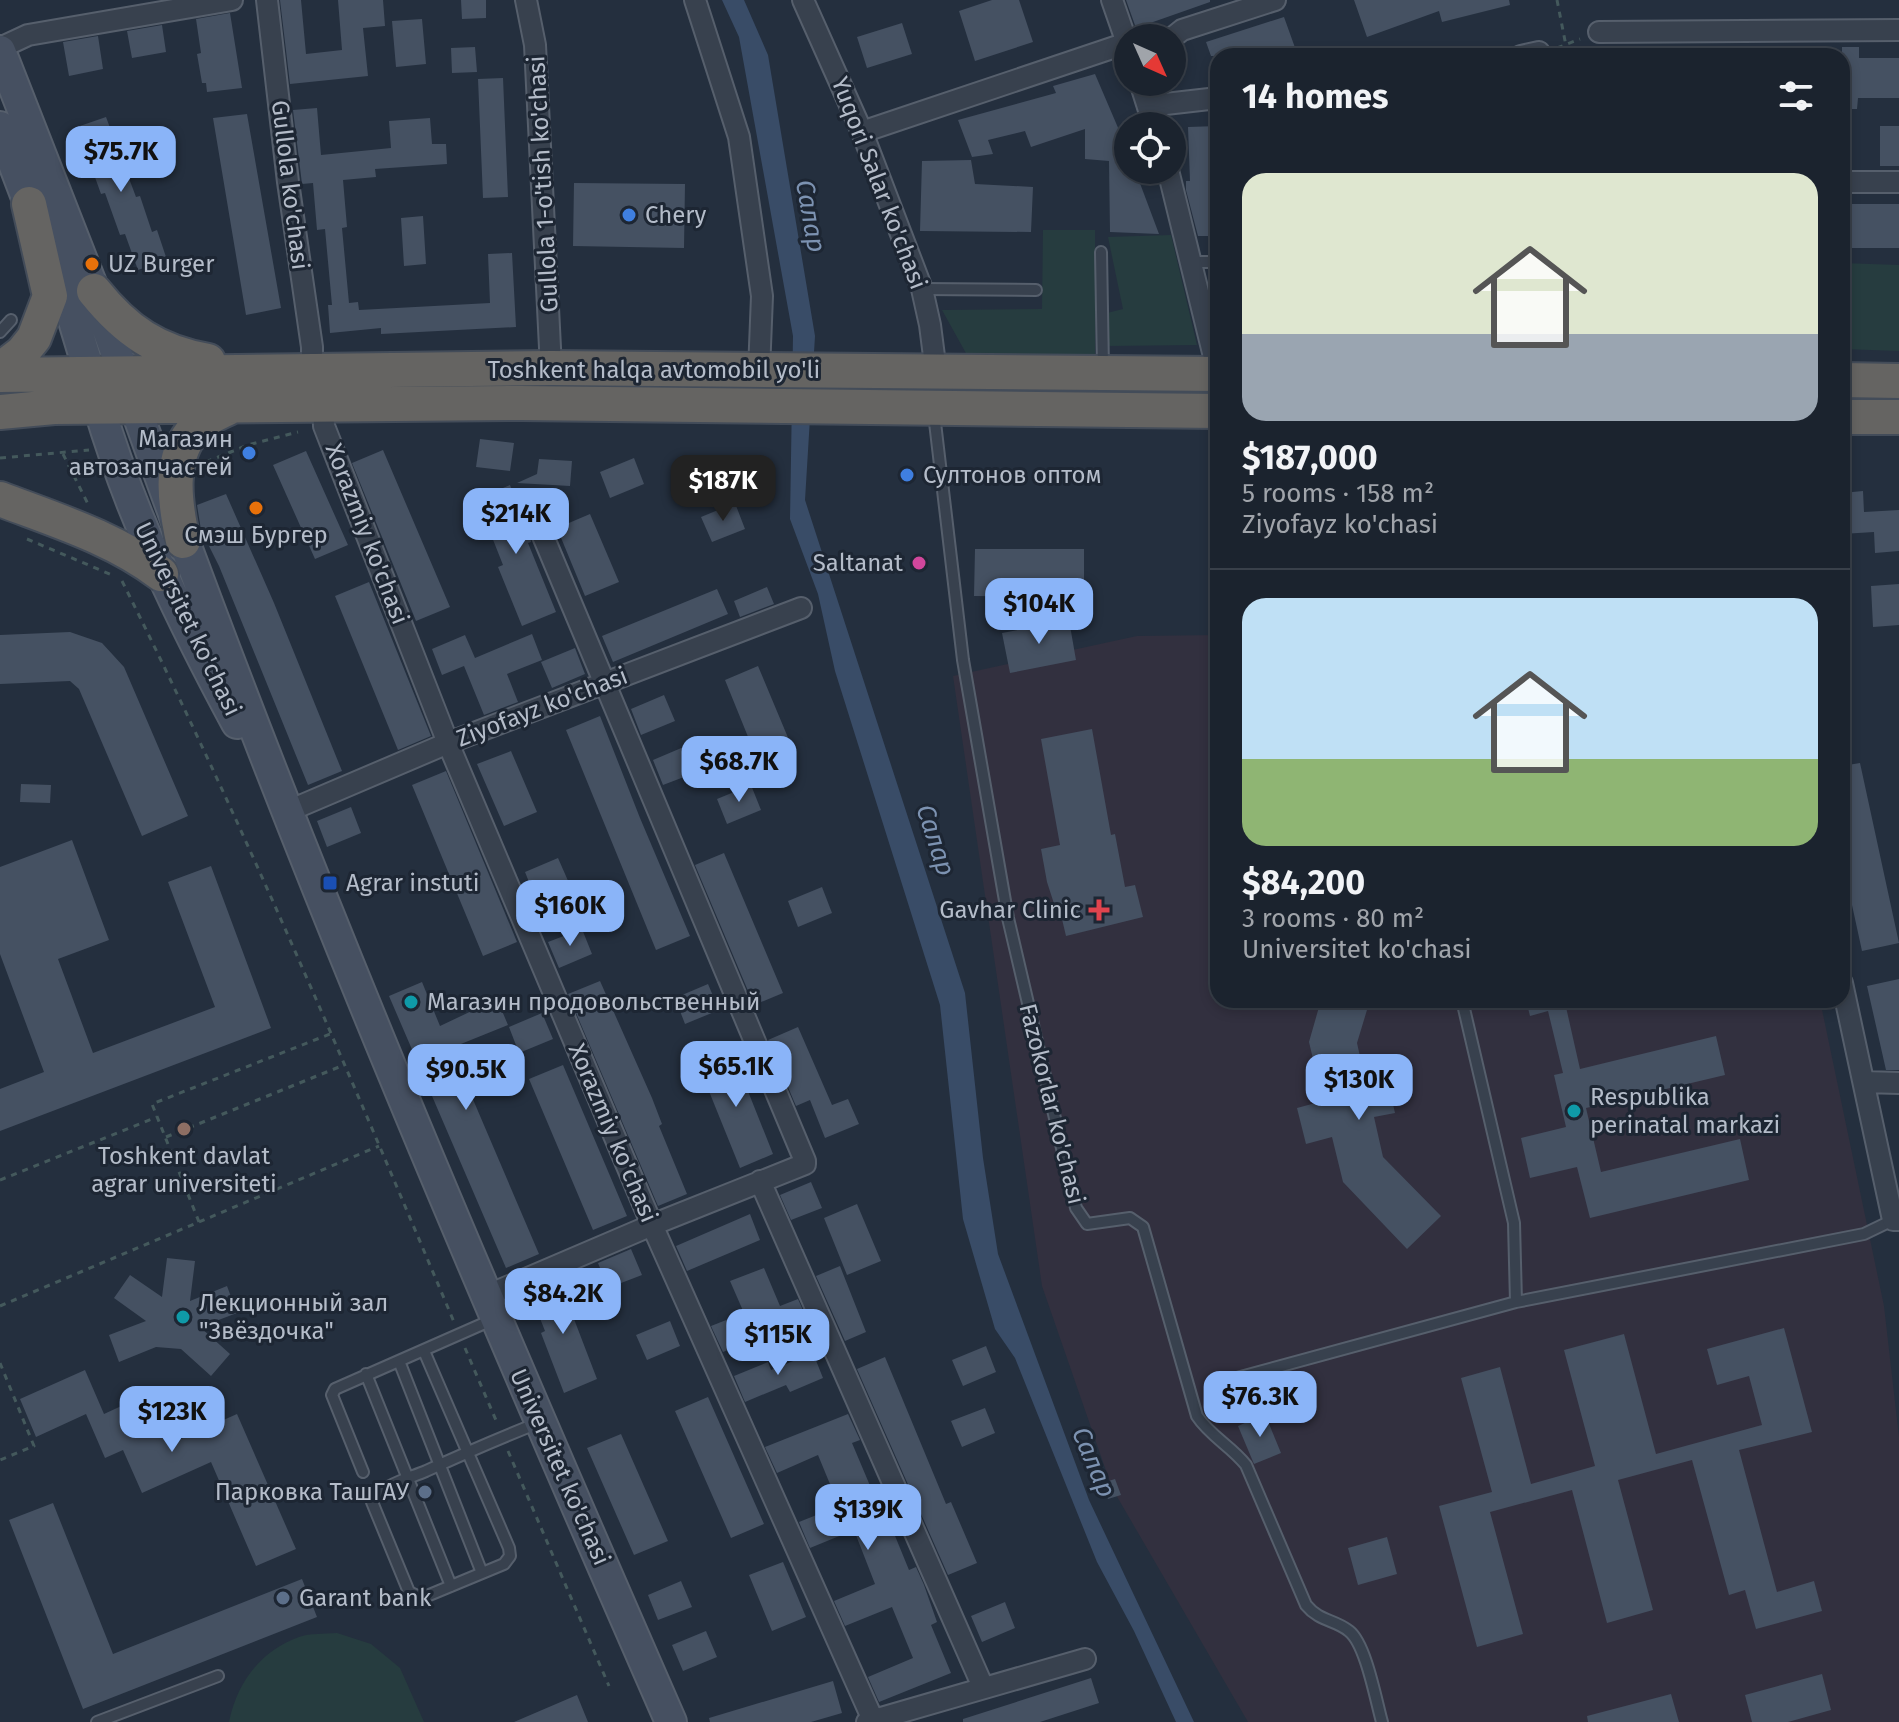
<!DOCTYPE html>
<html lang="en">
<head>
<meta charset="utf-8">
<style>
  :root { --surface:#1b232e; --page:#282f3a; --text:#f1f3f6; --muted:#a0a4aa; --line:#39404a; --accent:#8ab4f8 }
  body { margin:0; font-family:"Fira Sans",sans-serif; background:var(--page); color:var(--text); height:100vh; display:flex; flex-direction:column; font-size:30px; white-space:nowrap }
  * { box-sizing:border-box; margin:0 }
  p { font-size:26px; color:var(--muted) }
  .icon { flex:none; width:44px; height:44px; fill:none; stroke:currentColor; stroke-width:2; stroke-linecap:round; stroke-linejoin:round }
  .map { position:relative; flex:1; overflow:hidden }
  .sheet { position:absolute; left:1210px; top:48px; width:640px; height:960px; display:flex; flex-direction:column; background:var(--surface); border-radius:24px; box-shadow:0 4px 12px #0003,0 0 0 2px var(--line) }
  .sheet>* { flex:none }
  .needle { width:52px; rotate:135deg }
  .tools { position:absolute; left:1114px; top:24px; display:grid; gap:16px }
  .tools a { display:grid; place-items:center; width:72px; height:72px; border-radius:50%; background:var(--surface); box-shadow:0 4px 12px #0003,0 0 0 2px var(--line); font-size:40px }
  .price { position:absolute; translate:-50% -68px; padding:0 18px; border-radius:16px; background:var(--accent); color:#111; font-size:26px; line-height:52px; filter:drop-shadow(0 2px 4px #0008) }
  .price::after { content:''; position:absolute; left:50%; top:48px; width:24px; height:18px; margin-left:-12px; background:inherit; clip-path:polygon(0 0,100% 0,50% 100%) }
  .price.selected { background:#222; color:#fff }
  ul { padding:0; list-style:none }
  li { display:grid; align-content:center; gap:16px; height:424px; padding:0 32px }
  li+li { border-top:2px solid var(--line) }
  li span { display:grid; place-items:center; height:248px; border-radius:24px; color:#555 }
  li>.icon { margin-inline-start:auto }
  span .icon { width:144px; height:144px; fill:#fffc; stroke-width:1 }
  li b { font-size:34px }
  h2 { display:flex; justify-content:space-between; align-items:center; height:96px; padding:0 32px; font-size:34px }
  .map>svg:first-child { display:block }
  .medical { fill:#32303f }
  .green { fill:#263c3f }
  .water { fill:#394c67 }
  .building { fill:#455162 }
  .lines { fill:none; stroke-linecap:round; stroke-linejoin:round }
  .service-casing { stroke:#565f6c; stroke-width:14 }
  .minor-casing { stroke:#565f6c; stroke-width:24 }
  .secondary-casing { stroke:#565f6c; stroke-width:34 }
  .trunk-casing { stroke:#434c59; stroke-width:38 }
  .path { stroke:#44595c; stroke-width:3; stroke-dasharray:6 6; stroke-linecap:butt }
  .service { stroke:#38414e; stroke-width:10 }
  .minor { stroke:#38414e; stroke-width:20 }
  .secondary { stroke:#465061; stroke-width:30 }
  .trunk { stroke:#656462; stroke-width:34 }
  .shop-dot { fill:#3f7fe0; stroke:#1d2633; stroke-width:3 }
  .food-dot { fill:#e8710a; stroke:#1d2633; stroke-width:3 }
  .hotel-dot { fill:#d1479c; stroke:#1d2633; stroke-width:3 }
  .transit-dot { fill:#1a4fb4; stroke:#1d2633; stroke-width:3 }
  .health-dot { fill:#e0444e; stroke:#1d2633; stroke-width:3 }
  .culture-dot { fill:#0f9aa8; stroke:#1d2633; stroke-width:3 }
  .education-dot { fill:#8d6e63; stroke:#1d2633; stroke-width:3 }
  .service-dot { fill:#5c6f8a; stroke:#1d2633; stroke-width:3 }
  .labels { text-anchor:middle; stroke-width:6; stroke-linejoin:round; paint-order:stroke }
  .street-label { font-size:24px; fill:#b4bcc9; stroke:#1d2633 }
  .poi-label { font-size:24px; fill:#b4bcc9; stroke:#1d2633; text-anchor:start }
  .water-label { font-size:26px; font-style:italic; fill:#7c92b1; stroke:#1d2633 }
</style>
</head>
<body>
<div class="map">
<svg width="1899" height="1722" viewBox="0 0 1899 1722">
  <rect width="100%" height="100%" fill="#242f3e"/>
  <path class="medical" d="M1218,635v365h602l64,306 15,131v285h-651l-136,-234 -70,-202 -89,-610 184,-40z"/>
  <path class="green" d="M1043,230h52v125h-128l-25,-45 100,-1z
    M1171,235l26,110 -90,1v-33l16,-4 -15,-72z
    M1842,263l57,2v86l-57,-2z
    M839,385l379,4v12l-379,-4z
    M337,1633l34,11 29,24 24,54h-195c8,-39 31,-71 70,-85 11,-4 26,-3 38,-4z"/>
  <path class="water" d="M722,0h22l24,55 47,281 -10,164 160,493 18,165 15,96 91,246 105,222h-18l-42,-91 -37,-69 -82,-204 -20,-29 -32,-110 -23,-214 -105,-334 -17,-77 -28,-75 3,-183 -54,-299z"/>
  <path class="building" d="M280,0h21l5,54 36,-4 -4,-50h45l2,26 -22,2 5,48 -78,8z
    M461,0h25v18l-24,1z
    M992,0h27l14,42 -58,19 -16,-50z
    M1126,0h84v2l-74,26z
    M1354,0h155l1,5 -68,17 -3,-11 -72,26z
    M230,13l12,75 -35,4 -1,-9h-4l-5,-29 4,-1 -5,-34z
    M1284,17l14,39h-39l-5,-7 -18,7h-25l-5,-14z
    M422,19l4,45 -30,3 -4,-46z
    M902,23l10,31 -45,14 -10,-31z
    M162,25l4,27 -34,6 -5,-27z
    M98,36l5,33 -34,7 -6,-34z
    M475,47l2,25 -25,1 -1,-25z
    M1842,47h17v11h40v40h-41l-1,11h-15z
    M1095,74l33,77v19h7l24,64 -49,-2 -1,-71 -24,-2v-30l-54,18 -6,-16 -37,9 5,14 -21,3 -14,-37 98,-27 -3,-7z
    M503,78l5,119 -25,1 -5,-119z
    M317,108l4,47 70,-7 -2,-27 41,-3 2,26h14l1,20 -72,5 1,8 -33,3 4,47 -5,1 7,75 9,-1 1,8 131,-7 -2,-49 24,-1 4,74 -135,7v-6l-51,5 -2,-28h4l-7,-76 -8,1 -4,-47 -11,1 -9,-74z
    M247,114l34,194 -35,7 -33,-197z
    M106,117l30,80 4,-1 12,36 5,-2 10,30 -29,10 -13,-36 -5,1 -15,-42 -4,1 -24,-67z
    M1218,126v110h-20l-12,-46v-9h4l-2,-54z
    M1880,126h19v40h-19z
    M971,160l4,24 58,3 -2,45 -111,-1 2,-70z
    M574,183l111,1 -1,64 -111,-2z
    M1842,204h57v44h-57z
    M423,216l3,48 -22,2 -3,-48z
    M480,439l34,4 -4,28 -34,-4z
    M383,450l67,157 -34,14 -64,-158z
    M306,451l42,94 -33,14 -42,-94z
    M750,456l11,25 -34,14 -10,-26z
    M634,458l10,26 -34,14 -10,-26z
    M539,459l33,2 -2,25 -53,-3 20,-9z
    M510,485l20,49 1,8 -3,1 28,69 -34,14 -24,-59 5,-2 -26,-66z
    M1863,491l1,21 35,-2v41l-24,2 -1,-21 -32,2v-41z
    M226,494l48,109 68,168 -34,14 -89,-219 -18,-36 -4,-25z
    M735,503l10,26 -33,13 -11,-25z
    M590,514l29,68 -34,14 -28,-68z
    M975,549h109v48l-110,-1z
    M369,582l62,154 -33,14 -63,-154z
    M1899,584v41l-26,2 -2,-41z
    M767,587l7,17 -34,13 -6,-16z
    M717,589l11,25 -115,48 -11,-26z
    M1069,620l7,40 -66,13 -8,-40z
    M70,632l32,11 22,24 64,149 -46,20 -63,-147 -9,-8 -70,3v-49z
    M532,634l10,26 -35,14 11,28 -34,13 -20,-49 -22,9 -10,-26 33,-14 10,23z
    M575,648l10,26 -33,14 -11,-26z
    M758,666l31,74 -34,14 -30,-74z
    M664,695l11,26 -34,14 -10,-26z
    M600,716l40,102 50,118 -34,14 -90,-220z
    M1092,729l19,106 4,-1 10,53 10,-2 8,32 -77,19 -5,-21 -3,1 -11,-34 -6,-33 19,-4 -19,-106z
    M686,746l11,26 -34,13 -10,-25z
    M511,751l26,61 -33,14 -27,-62z
    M1860,763l39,180 -37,8 -20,-92v-93z
    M446,771l71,171 -34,14 -71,-171z
    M21,784l30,1 -1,18 -30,-1z
    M751,785l10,25 -34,14 -10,-25z
    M351,807l10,26 -34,14 -10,-26z
    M72,840l37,100 -51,19 35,94 122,-46 -47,-125 43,-16 60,162 -271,103v-42l44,-17 -44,-118v-87z
    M724,853l59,140 -29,12 -59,-140z
    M558,858l11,25 -34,14 -10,-25z
    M822,887l10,26 -34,14 -10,-26z
    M582,929l10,25 -33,14 -11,-26z
    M1899,979v91h-13l-19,-84z
    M600,981l52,117 10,26 -3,2 28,68 -29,12 -90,-212z
    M422,982l18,44 57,-27 11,26 -57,23 88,206 -33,14 -117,-272z
    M708,984l11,26 -34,14 -10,-26z
    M1321,1000h49l-13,43 9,40 21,-5 8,35 -21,4 9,40 58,59 -34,33 -64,-67 -11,-45 -26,7 -9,-36 26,-7 -14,-59z
    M1526,1000h45l1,6 -6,1 14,62 136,-33 9,39 -139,33 15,64 139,-33 9,41 -159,38 -13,-51 -47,11 -9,-40 45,-11 -12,-52 9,-2 -15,-62 -18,5z
    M542,1013l11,26 -34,14 -10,-26z
    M798,1027l34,78 16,-6 11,25 -34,14 -15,-38 -14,6 -28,-66z
    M732,1051l41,103 -33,14 -42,-104z
    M563,1065l64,151 -34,14 -64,-151z
    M811,1182l11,26 -31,12 -11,-25z
    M857,1204l24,57 -34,14 -23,-57z
    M750,1214l10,26 -73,31 -11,-25z
    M631,1249l11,26 -34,13 -10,-25z
    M167,1258l28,3 -5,40 37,-15 10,27 -37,14 30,27 -19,22 -30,-27 -25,-2 -37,15 -10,-27 37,-14 -32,-23 16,-23 32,22z
    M840,1266l26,66 -21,9 -29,-65z
    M764,1268l16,38 18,-7 11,25 -41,17 -3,-7 -42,18 -12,-26 33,-13 -14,-32z
    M563,1279l11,25 -5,2 28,73 -33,14 -23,-60 4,-2 -15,-38z
    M670,1321l10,25 -33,14 -11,-25z
    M1784,1328l28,104 -73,18 38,142 37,-11 8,30 -66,18 -11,-39 -16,5 -37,-135 -74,20 35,130 -46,13 -35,-133 -82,22 33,122 -46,13 -38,-141 53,-14 -31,-114 39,-11 31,117 64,-18 -31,-116 60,-16 32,120 106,-29 -13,-49 -32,9 -10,-36z
    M986,1346l10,26 -33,14 -11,-26z
    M813,1353l10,25 -33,14 -4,-7 -41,17 -11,-26 34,-14 3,8z
    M885,1357l61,147 5,-2 26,61 -29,12 -91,-206z
    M85,1370l19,44 50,-23 22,50 61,-27 59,135 -40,17 -45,-104 -69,31 -19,-43 -18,8 -19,-44 -50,23 -16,-38z
    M708,1397l56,127 -33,14 -56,-127z
    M985,1408l10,25 -33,14 -11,-26z
    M848,1414l12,26 -8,3 19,45 9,-3 9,22 -5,2 25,61 7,-3 8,18 13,37 -6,3 20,48 -72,29 -11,-25 45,-19 -21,-51 -47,19 -11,-25 41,-17 -21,-54 -44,18 -11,-26 40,-16 -21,-51 -41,18 -12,-26z
    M1265,1414l16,39 -27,11 -16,-38z
    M621,1434l47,107 -34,14 -47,-107z
    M1115,1479l6,16 -13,4 -6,-16z
    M53,1503l60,151 189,-75 15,38 -234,92 -74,-189z
    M1387,1537l10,37 -39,11 -10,-37z
    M783,1562l23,55 -34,14 -23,-56z
    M681,1581l11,26 -34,13 -10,-25z
    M1005,1602l10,26 -33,14 -11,-26z
    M706,1631l11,26 -34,14 -11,-26z
    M1822,1674l9,36 -43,12h-36l-7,-27z
    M1091,1678l8,25 -59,19h-77v-3z
    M833,1681l9,32 -31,9h-101l-1,-4z
    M1671,1694l8,28h-91l-1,-6z
    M577,1695l11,27h-74z"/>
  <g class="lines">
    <g class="service-casing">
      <path id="service" d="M1101,252l2,116
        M1192,262h26
        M922,289l114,1
        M0,332l11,-12
        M934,414l29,246 45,258 68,290 11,16 43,-6 13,9 54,189c13,20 34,30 49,49l60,140c14,17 28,14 43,26 17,13 27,70 33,91
        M1462,1000l52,223 2,79
        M424,1351l85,197 1,8 -6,8 -82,34 -13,-6 -37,-90c3,-6 2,-6 8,-10 13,-10 32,-15 46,-21 37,-17 74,-33 112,-48
        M399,1361l83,212
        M366,1374l85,212
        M1211,1385l305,-83 348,-68 29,-14
        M363,1472l-31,-77 3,-6 159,-70
        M97,1722l121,-46"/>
    </g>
    <g class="minor-casing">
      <path id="minor" d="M267,0l21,182 24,165v24
        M526,0l9,45 16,323
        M695,0l44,137 23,159 -3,75
        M803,0l59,132 60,157 8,36 6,47
        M1112,0l16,46
        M1599,32l300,-2
        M1172,38l10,-8 93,-30
        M0,48l28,-13 204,-35
        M1521,56l18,-4
        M1140,82l14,44
        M1148,106l70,-8
        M862,132l265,-89
        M1168,170l50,203
        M1842,182h57
        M323,404l1,22 124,317 204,482 221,495
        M286,812l162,-69 353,-135
        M1842,983l51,237h6
        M1864,1082l35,1
        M760,1181l223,506
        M486,1296l166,-71 153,-61v-3l-262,-625
        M867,1722l218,-63"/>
    </g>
    <g class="secondary-casing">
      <path id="secondary" d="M0,51l94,240 30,83
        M0,127l74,194 16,53
        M135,406c159,447 346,882 536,1316
        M99,407c33,111 83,214 138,316"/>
    </g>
    <g class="trunk-casing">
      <path id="trunk" d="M94,291c32,40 63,61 114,70
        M0,370l22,-17 12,-15 16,-42 -21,-92
        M0,375l551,-7 667,6
        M1842,380l57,1
        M0,412l54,-5 466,-4 698,8
        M1842,417h57
        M0,499c55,21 114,39 161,75
        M183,541c-8,-37 -16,-83 13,-114 10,-10 25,-15 38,-22"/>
    </g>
    <path class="path" d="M1557,0l11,56
      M1557,48l23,-9
      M63,454l25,50
      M0,458l89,-8
      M206,462l42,-17 50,-13
      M27,539l85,36
      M122,581c121,242 227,492 332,741
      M166,1137l178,-72
      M0,1180l157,-63
      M199,1222l-47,-118 178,-70
      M0,1306l379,-160
      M465,1348l33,77
      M0,1363l34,83 -34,14
      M508,1451l101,235"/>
    <use href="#service" class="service"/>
    <use href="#minor" class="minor"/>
    <use href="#secondary" class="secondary"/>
    <use href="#trunk" class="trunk"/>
  </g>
  <g class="shop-dot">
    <circle cx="629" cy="215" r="8"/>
    <circle cx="249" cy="453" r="8"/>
    <circle cx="907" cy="475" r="8"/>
  </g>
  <g class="food-dot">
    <circle cx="92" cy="264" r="8"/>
    <circle cx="256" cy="508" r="8"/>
  </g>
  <circle class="hotel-dot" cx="919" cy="563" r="8"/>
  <rect class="transit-dot" x="322" y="875" width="16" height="16" rx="4"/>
  <path class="health-dot" d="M1095 898h8v8h8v8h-8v8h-8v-8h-8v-8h8z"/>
  <g class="culture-dot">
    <circle cx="411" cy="1002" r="8"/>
    <circle cx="1574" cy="1111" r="8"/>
    <circle cx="183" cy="1317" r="8"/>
  </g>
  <circle class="education-dot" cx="184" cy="1129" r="8"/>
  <g class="service-dot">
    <circle cx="425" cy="1492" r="8"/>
    <circle cx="283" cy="1598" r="8"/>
  </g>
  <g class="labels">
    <g class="street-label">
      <text transform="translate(879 183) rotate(69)" y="8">Yuqori Salar ko'chasi</text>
      <text transform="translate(543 184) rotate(-93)" y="8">Gullola 1-o'tish ko'chasi</text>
      <text transform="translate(290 185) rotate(83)" y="8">Gullola ko'chasi</text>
      <text x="654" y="378">Toshkent halqa avtomobil yo'li</text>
      <text transform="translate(367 534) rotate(69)" y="8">Xorazmiy ko'chasi</text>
      <text transform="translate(188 619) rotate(64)" y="8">Universitet ko'chasi</text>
      <text transform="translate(542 707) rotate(-21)" y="8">Ziyofayz ko'chasi</text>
      <text transform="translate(1052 1104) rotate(76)" y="8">Fazokorlar ko'chasi</text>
      <text transform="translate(613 1133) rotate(67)" y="8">Xorazmiy ko'chasi</text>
      <text transform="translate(560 1467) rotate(66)" y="8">Universitet ko'chasi</text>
    </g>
    <g class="poi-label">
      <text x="645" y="223">Chery</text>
      <text x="108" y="272">UZ Burger</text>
      <text x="233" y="447" text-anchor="end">Магазин<tspan x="233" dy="28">автозапчастей</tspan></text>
      <text x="923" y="483">Султонов оптом</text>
      <text x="256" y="543" text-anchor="middle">Смэш Бургер</text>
      <text x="903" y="571" text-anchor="end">Saltanat</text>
      <text x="346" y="891">Agrar instuti</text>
      <text x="1081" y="918" text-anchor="end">Gavhar Clinic</text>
      <text x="427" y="1010">Магазин продовольственный</text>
      <text x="1590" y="1105">Respublika<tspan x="1590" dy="28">perinatal markazi</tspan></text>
      <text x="184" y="1164" text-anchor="middle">Toshkent davlat<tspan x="184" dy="28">agrar universiteti</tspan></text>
      <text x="199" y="1311">Лекционный зал<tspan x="199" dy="28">"Звёздочка"</tspan></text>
      <text x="409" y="1500" text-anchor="end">Парковка ТашГАУ</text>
      <text x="299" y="1606">Garant bank</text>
    </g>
    <g class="water-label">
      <text transform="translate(811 216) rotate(80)" y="9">Салар</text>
      <text transform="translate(936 840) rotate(72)" y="9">Салар</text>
      <text transform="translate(1094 1462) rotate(67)" y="9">Салар</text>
    </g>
  </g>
</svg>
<div class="tools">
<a><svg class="needle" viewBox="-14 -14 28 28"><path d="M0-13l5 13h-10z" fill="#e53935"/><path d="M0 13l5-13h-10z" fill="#a0a4aa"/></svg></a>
<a><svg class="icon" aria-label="locate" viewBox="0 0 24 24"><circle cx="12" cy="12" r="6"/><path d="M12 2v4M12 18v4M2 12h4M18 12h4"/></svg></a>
</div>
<b class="price" style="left:121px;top:194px">$75.7K</b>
<b class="price selected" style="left:723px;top:523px">$187K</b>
<b class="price" style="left:516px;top:556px">$214K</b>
<b class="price" style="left:1039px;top:646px">$104K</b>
<b class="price" style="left:739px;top:804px">$68.7K</b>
<b class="price" style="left:570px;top:948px">$160K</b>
<b class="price" style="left:736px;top:1109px">$65.1K</b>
<b class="price" style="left:466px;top:1112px">$90.5K</b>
<b class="price" style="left:1359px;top:1122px">$130K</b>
<b class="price" style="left:563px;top:1336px">$84.2K</b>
<b class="price" style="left:778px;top:1377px">$115K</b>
<b class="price" style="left:1260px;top:1439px">$76.3K</b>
<b class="price" style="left:172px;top:1454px">$123K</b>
<b class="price" style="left:868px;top:1552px">$139K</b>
<section class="sheet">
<h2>14 homes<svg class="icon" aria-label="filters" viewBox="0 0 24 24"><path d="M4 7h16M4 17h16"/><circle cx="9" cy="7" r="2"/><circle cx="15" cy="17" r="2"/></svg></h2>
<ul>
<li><span style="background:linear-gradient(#dfe7d0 65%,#9aa5b1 0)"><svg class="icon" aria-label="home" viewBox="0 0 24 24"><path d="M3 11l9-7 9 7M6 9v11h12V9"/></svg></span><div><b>$187,000</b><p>5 rooms · 158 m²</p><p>Ziyofayz ko'chasi</p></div></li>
<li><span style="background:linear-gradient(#bfe0f5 65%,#8fb573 0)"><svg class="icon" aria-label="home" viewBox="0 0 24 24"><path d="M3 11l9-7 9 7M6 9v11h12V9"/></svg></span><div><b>$84,200</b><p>3 rooms · 80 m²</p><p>Universitet ko'chasi</p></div></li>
</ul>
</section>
</div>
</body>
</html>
